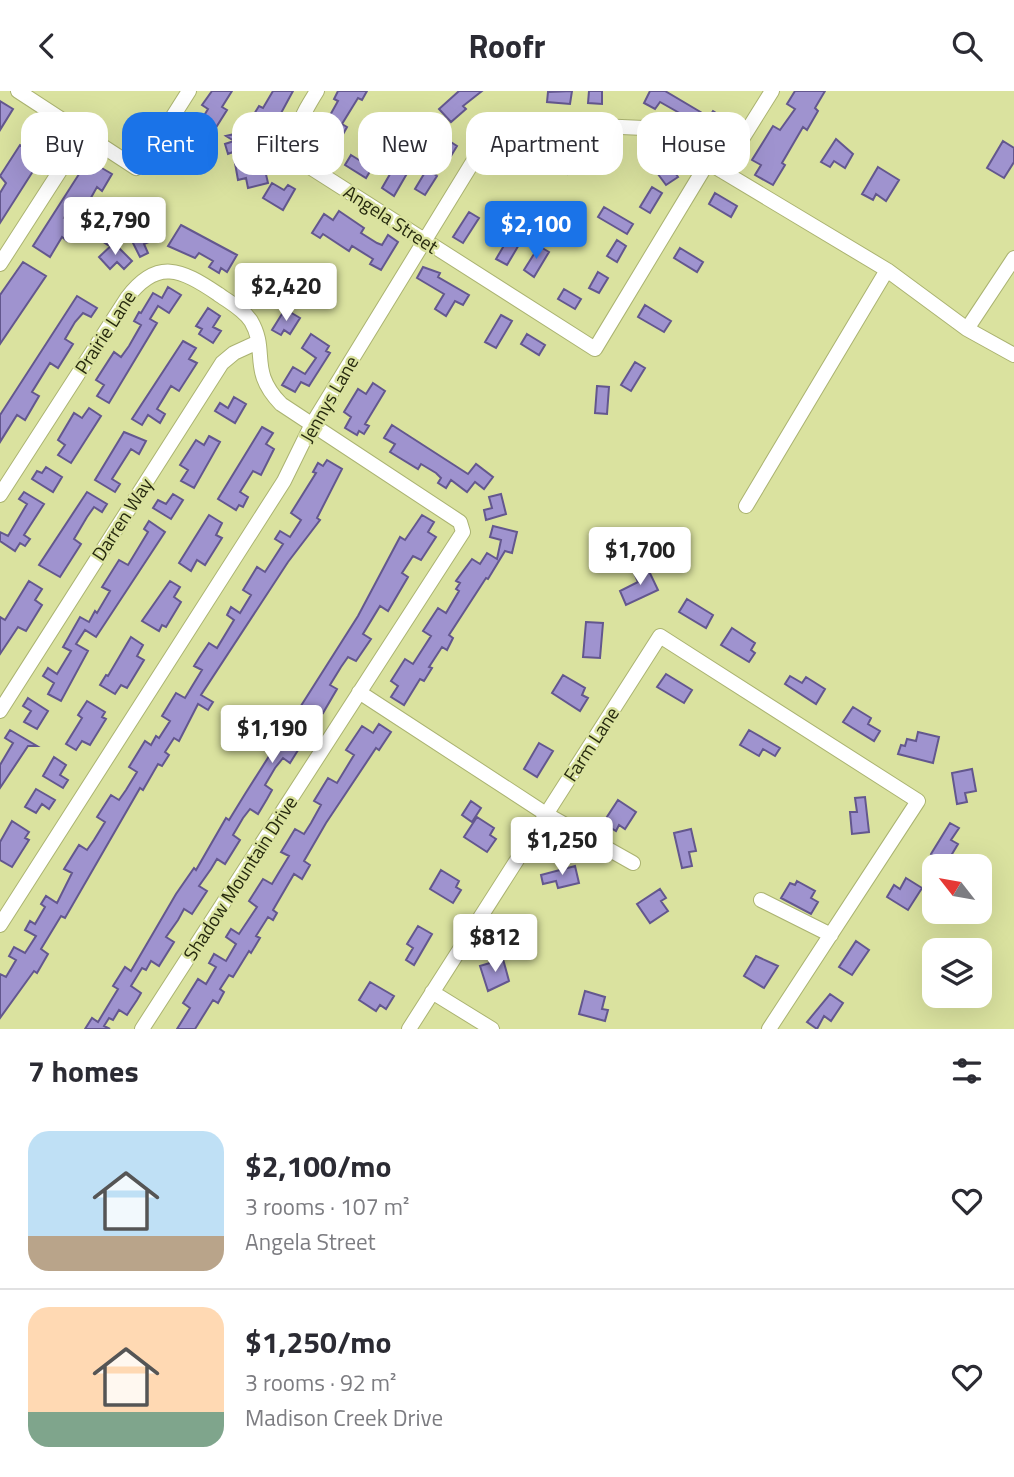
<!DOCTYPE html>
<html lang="en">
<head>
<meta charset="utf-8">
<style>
  :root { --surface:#fff; --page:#f2f2f3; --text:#2b2b33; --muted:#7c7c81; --line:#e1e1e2; --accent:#1a73e8 }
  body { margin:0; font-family:"Titillium Web",sans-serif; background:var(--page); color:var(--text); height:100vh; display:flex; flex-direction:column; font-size:26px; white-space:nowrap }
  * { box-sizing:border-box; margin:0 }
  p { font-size:23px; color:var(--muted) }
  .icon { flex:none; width:38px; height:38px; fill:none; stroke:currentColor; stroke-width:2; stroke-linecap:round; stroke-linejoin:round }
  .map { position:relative; height:938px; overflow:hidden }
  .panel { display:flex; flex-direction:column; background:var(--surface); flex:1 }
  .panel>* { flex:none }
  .banner { position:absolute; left:21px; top:21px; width:973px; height:63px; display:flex; gap:14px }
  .needle { width:46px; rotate:301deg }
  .controls { position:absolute; left:922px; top:763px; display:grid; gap:14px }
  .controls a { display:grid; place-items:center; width:70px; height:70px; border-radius:14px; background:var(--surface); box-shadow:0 7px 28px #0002; font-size:35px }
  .price { position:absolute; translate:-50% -60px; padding:0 16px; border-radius:7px; background:#fff; color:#222; font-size:23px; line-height:46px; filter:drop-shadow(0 2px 4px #0008) }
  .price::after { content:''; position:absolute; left:50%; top:42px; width:21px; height:16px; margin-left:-10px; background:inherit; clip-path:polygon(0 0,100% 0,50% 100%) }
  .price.active { background:var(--accent); color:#fff }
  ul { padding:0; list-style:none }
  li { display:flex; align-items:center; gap:21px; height:175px; padding:0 28px }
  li+li { border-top:2px solid var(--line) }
  li span { display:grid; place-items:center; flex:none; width:196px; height:140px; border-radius:21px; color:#555 }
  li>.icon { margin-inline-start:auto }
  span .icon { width:84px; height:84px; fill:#fffc; stroke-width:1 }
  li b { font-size:30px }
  h2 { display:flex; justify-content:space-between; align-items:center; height:84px; padding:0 28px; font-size:30px }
  .pill { padding:0 24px; border-radius:21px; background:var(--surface); box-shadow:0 7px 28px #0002; font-size:24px; line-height:63px }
  .pill.active { background:var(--accent); color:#fff }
  header { display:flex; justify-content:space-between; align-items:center; height:91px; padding:0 28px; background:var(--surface); font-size:32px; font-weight:700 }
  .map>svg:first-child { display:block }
  .building { fill:#9f93cf; stroke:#63578e; stroke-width:2 }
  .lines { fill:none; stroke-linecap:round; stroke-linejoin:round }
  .minor-casing { stroke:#abb371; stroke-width:16 }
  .minor { stroke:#fff; stroke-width:14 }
  .labels { text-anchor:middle; stroke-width:5; stroke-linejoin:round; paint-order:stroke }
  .street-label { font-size:19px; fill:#272a0f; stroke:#dae29f }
</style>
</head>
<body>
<header><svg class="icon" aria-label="back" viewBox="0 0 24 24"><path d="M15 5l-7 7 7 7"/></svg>Roofr<svg class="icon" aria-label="search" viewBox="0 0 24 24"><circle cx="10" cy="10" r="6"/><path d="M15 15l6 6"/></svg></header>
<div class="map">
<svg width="1014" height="938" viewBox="0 0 1014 938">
  <rect width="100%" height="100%" fill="#dae29f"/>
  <path class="building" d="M212,0h20l-10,16 5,3 -12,19 -3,-2 -13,22 -3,-2 -14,25 -15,-9 20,-34 5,3 7,-8 9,-15 -6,-4z
    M273,0h20l-20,37 -6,-3 -9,15 10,43 -20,5 -2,-10 -8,2 -5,-28 -5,2 -3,-10 9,-3 -8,-5 17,-4 16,-26 4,2z
    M338,0h29l-5,9 -4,-2 -16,26 5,3 -5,9 -6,-4 -6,10 -12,-7 5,-10 -4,-2 5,-9 5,3 9,-16 -4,-2z
    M459,0h23l-19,15 3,3 -15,13 -12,-13z
    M572,0l-2,13 -23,-2 1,-10z
    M589,0h13v13l-14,-1z
    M650,0h15l44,26 4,-6 16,10 -9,15 -60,-34 -5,7 -11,-6z
    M795,0h30l-10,17 3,3 -11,19 -4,-3 -21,36 3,2 -12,20 -18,-10 6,-10 -9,-5 21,-34 7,4 15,-21 -8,-5z
    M0,10l13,8 -13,21z
    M39,34l17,10 -56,88v-30l6,-10 -6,-7 20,-31 5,3z
    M437,42l20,13 -6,10 -20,-12z
    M836,48l17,15 -8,14 -11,-7 -4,6 -9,-5z
    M1003,50l11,7v14l-10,16 -17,-10z
    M564,52l16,10 -13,21 -16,-9z
    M532,62l3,12 -23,5 -3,-12z
    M351,64l21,13 -6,10 -21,-13z
    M664,66l14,20 -12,8 -14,-19z
    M88,69l24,14 -10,17 -5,-4 -13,23 -10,-6 -3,2 -7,12 12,8 -9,15 -5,-4 -12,20 -17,-11z
    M397,71l12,8 -15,26 -12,-8z
    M878,76l21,13 -13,21 -10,-7 -3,6 -11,-6z
    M427,78l10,7 -12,19 -10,-6z
    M272,92l12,7 4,-5 7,4 -12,21 -20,-12z
    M652,96l10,6 -12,20 -10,-6z
    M715,102l22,13 -6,11 -22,-13z
    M604,116l29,17 -6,10 -29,-17z
    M339,120l25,17 -3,5 16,10 5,2 6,-10 10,7 -17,28 -11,-6 3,-5 -21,-13 -3,5 -26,-17 -3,4 -8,-5 12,-19 9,6z
    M469,121l10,6 -16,25 -10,-6z
    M106,131l12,7 -10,16 -12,-8z
    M181,134l56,30 -10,17 -6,-4 -2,5 -10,-6 4,-6 -14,-8 -4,5 -27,-12z
    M150,135l6,13 -12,5 4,9 -8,4 -11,-22z
    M512,141l11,6 -16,27 -11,-6z
    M617,149l9,6 -9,16 -10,-6z
    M114,152l18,18 -8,8 -7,-7 -7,7 -11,-12z
    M539,155l10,6 -15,25 -10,-7z
    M680,157l23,14 -6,10 -23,-14z
    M23,171l23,14 -46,68v-49z
    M423,176l17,6 -2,4 31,18 -6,10 -8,-4 -9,15 -11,-7 9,-15 -27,-16z
    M598,181l10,6 -9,15 -10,-5z
    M168,196l13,8 -12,18 -11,-7 -8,13 7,4 -48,80 -12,-7 7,-11 -8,-5 18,-28 7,5 8,-11 12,-21 -7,-4 5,-9 2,1 12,-20 9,5z
    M564,198l17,10 -6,10 -17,-10z
    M77,205l20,12 -6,9 -8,-4 -8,9 -10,17 8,5 -15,24 -8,-5 -18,29 7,4 -14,24 -8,-5 -17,27v-27z
    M645,214l26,16 -7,11 -26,-15z
    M208,217l12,8 -7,11 8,4 -8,12 -14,-9 3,-5 -6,-3z
    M285,218l15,9 -10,16 -6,-4 -3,5 -9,-5z
    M501,224l11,6 -16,27 -11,-6z
    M311,243l18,12 -3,5 4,2 -21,33 -8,-4 -6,10 -13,-7 11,-18 12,7 11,-16 -14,-10z
    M527,243l18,11 -6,10 -18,-11z
    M183,250l13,7 -7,11 8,4 -18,28 -8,-5 -14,23 8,5 -5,9 -12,-8 -6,10 -10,-6z
    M635,271l10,6 -14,23 -10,-6z
    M373,292l12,8 -20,33 4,2 -5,8 -5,-3 -2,4 -12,-7 6,-11 -7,-5 14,-23 8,5z
    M597,295l12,1 -2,27 -12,-1z
    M234,306l12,7 -11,19 -20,-12 5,-8 8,5z
    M89,317l12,8 -30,47 -13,-8 7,-10 -7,-5 16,-27 8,5z
    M392,334l76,49 8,-10 17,13 -9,12 -9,-7 -8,10 -16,-12 -5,8 -8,-5 3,-5 -5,-5 -15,-9 -3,5 -28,-17 5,-8 -11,-6z
    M262,336l11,6 -7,11 8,5 -13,26 -8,-4 -13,21 8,5 -5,10 -4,-2 -3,5 -18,-11z
    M124,341l22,9 -7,13 -8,-5 -19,30 8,5 -5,8 -20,-12z
    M209,345l11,6 -26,46 -13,-7 7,-11 -8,-5 16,-25 8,5z
    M327,369l15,9 -25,49 3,2 -32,42 -87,133 12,7 -5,8 -10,-6 -19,37 -5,-3 -9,14 4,3 -7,11 -4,-2 -15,26 -3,-2 -75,130 -4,-2 -20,33 7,5 -11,19 -3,-2 -34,47v-44l6,3 10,-17 -7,-4 5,-9 11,6 11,-17 -11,-6 5,-9 5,3 10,-17 -4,-3 5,-8 11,7 15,-30 -8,-4 15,-24 8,5 7,-10 11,-18 -8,-5 14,-22 8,5 7,-10 11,-18 -8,-5 16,-26 6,4 5,-9 3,2 11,-17 -8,-5 14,-23 9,5 6,-10 11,-18 -8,-4 5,-8 10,-15 8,5 17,-28 -7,-5 4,-8 9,6 11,-18 -8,-5 14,-23 8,5 18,-28 -8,-5 5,-8 10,6 11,-17 -10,-7 25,-40 -3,-1 5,-9 5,3z
    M46,376l16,10 -9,15 -21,-13 5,-8 5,2z
    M24,401l20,12 -20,31 6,4 -5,7 -5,-3 -5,8 -15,-10v-9l8,4 19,-32 -8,-5z
    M87,401l20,12 -5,8 -8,-5 -7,10 -13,22 7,5 -21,33 -21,-12z
    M173,403l10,6 -12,19 -18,-11 5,-8 8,4z
    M501,403l5,20 -20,6 -2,-10 8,-2 -3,-11z
    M209,424l13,8 -6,12 6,3 -17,27 -8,-5 -6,11 -12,-8z
    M422,424l12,7 -6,10 8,5 -15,23 -8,-4 -11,17 6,4 -20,34 -8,-5 -17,28 8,5 -15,22 -8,-4 -7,10 -11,18 7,4 -14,24 -8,-5 -7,10 -11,17 8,4 -15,24 -7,-5 -8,10 -10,17 7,5 -5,9 -9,15 -8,-5 -7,9 -10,17 7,5 -15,24 -8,-5 -6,10 -12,17 8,5 -15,23 -8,-5 -6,11 -12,17 8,5 -15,24 -8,-5 -5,9 -4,-2 -11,18 10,7 -4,7 -10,15 -8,-5 -6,10 -4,-2 -5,8 6,3h-25l7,-11 6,4 20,-33 -5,-3 12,-19 6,4 45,-77 18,-26 2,2 30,-52 3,2 16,-26 113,-178 42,-79 5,3z
    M149,430l16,11 -69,105 -11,-7 -9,14 12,7 -27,50 -13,-7 6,-11 -11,-7 5,-8 9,6 14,-23 -8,-4 17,-30 9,5 6,-11 2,2 13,-22 -8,-4 17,-27 9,5 20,-33 -4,-3z
    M493,435l24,6 -5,21 -7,-2 -17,28 -2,-1 -37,57 4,3 -6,12 -5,-3 -13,20 3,1 -8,13 -4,-2 -16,26 -13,-8 7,-11 -7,-5 14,-22 8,5 18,-28 -8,-5 15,-23 8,5 13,-22 -3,-2 4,-6 -4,-2 16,-22 8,5 7,-11 10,6 4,-19 -11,-3z
    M647,476l11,23 -32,15 -6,-14 18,-9 -4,-9z
    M29,490l13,8 -7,11 7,5 -16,26 -8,-4 -18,27v-37l5,3z
    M170,490l10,6 -6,10 7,5 -15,25 -4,-2 -3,6 -17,-10z
    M687,508l26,16 -7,13 -27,-16z
    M586,531l17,1 -3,35 -17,-1z
    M732,537l23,15 -4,7 4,3 -6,9 -28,-17z
    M131,546l12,8 -6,11 7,4 -17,28 -6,-3 -6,9 -15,-9 6,-10 2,1z
    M666,583l26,16 -8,13 -27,-16z
    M563,584l22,13 -3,7 6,3 -8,13 -28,-18z
    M790,585l12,7 4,-6 19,12 -9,15 -31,-20z
    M28,607l20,13 -11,18 -13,-7 7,-11 -8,-5z
    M87,610l18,11 -3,5 4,2 -16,26 -8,-4 -6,9 -10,-6 16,-26 -4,-3z
    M853,616l18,11 -3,6 12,7 -6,10 -31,-19z
    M379,633l12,8 -12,18 -3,-2 -50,75 -22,38 6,4 -8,14 -8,-5 -21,36 4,3 -4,7 -5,-3 -12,19 4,2 -9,15 -2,-2 -16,26 -4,-2 -9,14 4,3 -6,11 -5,-3 -18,29h-18l13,-21 -7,-5 15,-24 8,5 10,-17 -7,-4 5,-9 12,7 10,-17 -10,-7 5,-8 8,5 18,-27 -8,-6 14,-22 9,5 6,-10 11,-18 -8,-4 14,-23 9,5 7,-11 10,-18 -7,-4 14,-23 9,5 17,-28 -8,-5 16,-24 11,7z
    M10,639l27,16h-9l-28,42v-23l13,-22 -8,-5z
    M749,639l31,18 -5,8 -12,-7 -4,7 -19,-11z
    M918,641l21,5 -6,26 -35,-9 3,-9 4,1 2,-7 9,2z
    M539,652l14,8 -16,26 -13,-8z
    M54,666l12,8 -6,10 8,5 -5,8 -20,-12z
    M972,678l4,22 -11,2 2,9 -10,2 -5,-31z
    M36,698l19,11 -6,9 -7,-5 -6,9 -11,-6z
    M865,706l4,35 -17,2 -2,-22h7l-2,-14z
    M618,709l18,12 -11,17 -6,-4 -3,6 -13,-8z
    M471,710l10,7 -9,14 -10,-7z
    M477,726l17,11 -4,7 6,4 -9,13 -23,-15z
    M12,730l17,11 -4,6 4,2 -17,27 -12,-7v-18z
    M950,732l9,5 -8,12 7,4 -12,20 -15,-10z
    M691,738l5,22 -7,1 3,14 -10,2 -8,-35z
    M575,775l4,17 -21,5 -2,-7 -13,3 -2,-9z
    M441,779l18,11 -3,6 5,3 -8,13 -23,-14z
    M906,787l16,10 -14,22 -21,-13 7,-12 6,4z
    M797,790l18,10 -4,7 7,4 -7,12 -30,-16 9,-15 5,2z
    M660,798l6,9 -5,3 7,10 -18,12 -13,-19z
    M418,835l14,8 -18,31 -8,-5 7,-12 -6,-4z
    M856,850l13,9 -17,25 -13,-8z
    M756,865l22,10 -14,22 -20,-12z
    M503,868l6,22 -21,10 -8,-25z
    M370,891l24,14 -8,13 -6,-4 -4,6 -17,-11z
    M585,900l20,6 -3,12 6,1 -3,11 -26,-7z
    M830,903l13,9 -12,18 -7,-5 -7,13 -10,-7z"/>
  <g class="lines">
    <g class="minor-casing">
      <path id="minor" d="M18,0l118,77 8,-6 45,-71
        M317,0c-18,29 -23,37 -15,71l293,187 113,-187
        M722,80l50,-80
        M0,173l83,-129
        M967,238l47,-71
        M0,404l127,-197c30,-40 54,-29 91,-4 11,8 25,15 33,27 18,31 -3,49 30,83l179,118 3,10 -321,497
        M746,415l141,-236
        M359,601l187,122 87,49
        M0,620l222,-348 12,-10 24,-11
        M761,809l70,35
        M0,834l284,-444 27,-55 163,-266 16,-21 23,-13 18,-3 113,5 18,7 225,135 80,59 47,26
        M432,901l60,37
        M409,938l251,-393 258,165 -149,228"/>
    </g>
    <use href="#minor" class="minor"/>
  </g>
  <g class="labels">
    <g class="street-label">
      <text transform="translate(391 128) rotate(33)" y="7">Angela Street</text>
      <text transform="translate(105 241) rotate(-57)" y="7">Prairie Lane</text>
      <text transform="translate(329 308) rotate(-60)" y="7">Jennys Lane</text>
      <text transform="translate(122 428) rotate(-57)" y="7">Darren Way</text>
      <text transform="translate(591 653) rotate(-57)" y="7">Farm Lane</text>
      <text transform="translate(240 787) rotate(-57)" y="7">Shadow Mountain Drive</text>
    </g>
  </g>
</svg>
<div class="controls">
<a><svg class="needle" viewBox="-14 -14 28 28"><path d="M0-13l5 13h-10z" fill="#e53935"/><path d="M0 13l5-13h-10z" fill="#7c7c81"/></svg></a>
<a><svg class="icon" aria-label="layers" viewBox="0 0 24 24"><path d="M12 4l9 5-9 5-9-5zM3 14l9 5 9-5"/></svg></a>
</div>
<b class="price" style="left:115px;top:166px">$2,790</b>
<b class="price active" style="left:536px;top:170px">$2,100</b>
<b class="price" style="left:286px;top:232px">$2,420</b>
<b class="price" style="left:640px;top:496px">$1,700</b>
<b class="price" style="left:272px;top:674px">$1,190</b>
<b class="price" style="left:562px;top:786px">$1,250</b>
<b class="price" style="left:495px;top:883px">$812</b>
<div class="banner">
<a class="pill">Buy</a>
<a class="pill active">Rent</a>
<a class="pill">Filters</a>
<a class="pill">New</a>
<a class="pill">Apartment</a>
<a class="pill">House</a>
</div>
</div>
<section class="panel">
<h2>7 homes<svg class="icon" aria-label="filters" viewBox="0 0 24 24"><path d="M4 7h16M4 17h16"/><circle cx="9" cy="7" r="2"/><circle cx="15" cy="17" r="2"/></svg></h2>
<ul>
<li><span style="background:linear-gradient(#bfe0f5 75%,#b9a48a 0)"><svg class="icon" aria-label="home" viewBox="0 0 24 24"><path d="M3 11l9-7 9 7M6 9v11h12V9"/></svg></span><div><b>$2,100/mo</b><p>3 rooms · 107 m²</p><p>Angela Street</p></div><svg class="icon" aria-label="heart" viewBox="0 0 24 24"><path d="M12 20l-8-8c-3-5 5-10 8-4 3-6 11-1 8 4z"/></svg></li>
<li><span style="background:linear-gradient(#ffd9b3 75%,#7fa58c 0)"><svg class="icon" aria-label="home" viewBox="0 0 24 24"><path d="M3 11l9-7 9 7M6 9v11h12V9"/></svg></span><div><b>$1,250/mo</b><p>3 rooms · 92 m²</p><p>Madison Creek Drive</p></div><svg class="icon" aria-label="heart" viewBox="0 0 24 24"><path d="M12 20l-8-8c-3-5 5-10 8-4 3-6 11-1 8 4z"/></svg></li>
</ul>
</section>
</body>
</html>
